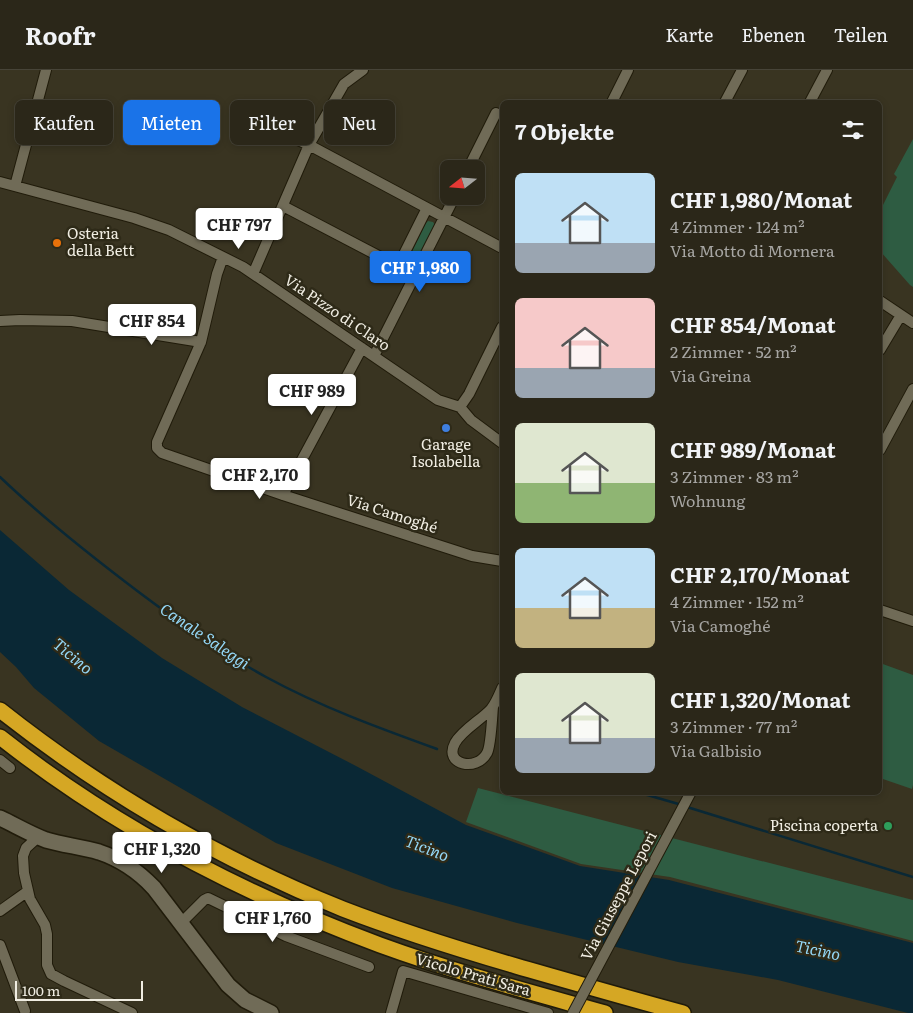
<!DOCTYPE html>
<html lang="de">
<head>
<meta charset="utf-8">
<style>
  :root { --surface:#2b2719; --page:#332f22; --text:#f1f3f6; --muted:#a6a5a2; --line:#474438; --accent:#1a73e8 }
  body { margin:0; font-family:Literata,serif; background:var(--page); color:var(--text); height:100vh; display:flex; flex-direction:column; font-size:19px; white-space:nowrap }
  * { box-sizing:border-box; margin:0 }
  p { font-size:16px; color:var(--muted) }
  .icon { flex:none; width:28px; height:28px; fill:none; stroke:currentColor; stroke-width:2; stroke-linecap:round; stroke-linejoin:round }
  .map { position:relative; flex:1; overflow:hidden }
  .side { position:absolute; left:500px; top:30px; width:382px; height:695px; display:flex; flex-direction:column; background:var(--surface); border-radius:8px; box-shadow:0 2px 8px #0003,0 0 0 1px var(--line) }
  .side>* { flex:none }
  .guide { position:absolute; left:15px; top:30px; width:410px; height:45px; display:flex; gap:10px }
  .needle { width:32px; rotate:253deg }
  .buttons { position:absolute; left:440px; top:90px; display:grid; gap:10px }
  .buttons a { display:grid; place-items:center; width:45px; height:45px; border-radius:8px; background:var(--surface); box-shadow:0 2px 8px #0003,0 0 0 1px var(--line); font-size:25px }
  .scale { position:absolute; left:15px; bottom:12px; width:128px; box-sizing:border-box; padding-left:5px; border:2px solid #f0ede2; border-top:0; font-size:14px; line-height:18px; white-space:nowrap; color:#f0ede2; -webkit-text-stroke:4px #2e2a18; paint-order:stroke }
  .price { position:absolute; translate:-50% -42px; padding:0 11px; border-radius:5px; background:#fff; color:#222; font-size:16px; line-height:32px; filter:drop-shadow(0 1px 2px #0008) }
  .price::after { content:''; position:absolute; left:50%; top:30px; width:15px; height:11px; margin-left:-8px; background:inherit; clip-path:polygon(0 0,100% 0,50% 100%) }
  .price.current { background:var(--accent); color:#fff }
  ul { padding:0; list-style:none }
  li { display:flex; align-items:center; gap:15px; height:125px; padding:0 15px }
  li span { display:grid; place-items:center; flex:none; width:140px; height:100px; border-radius:8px; color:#555 }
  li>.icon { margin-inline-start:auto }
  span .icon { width:60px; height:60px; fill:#fffc; stroke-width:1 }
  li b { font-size:21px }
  h2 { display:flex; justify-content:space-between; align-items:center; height:60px; padding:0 15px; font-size:21px }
  .chip { padding:0 18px; border-radius:8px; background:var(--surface); box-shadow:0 2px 8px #0003,0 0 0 1px var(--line); font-size:18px; line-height:45px }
  .chip.current { background:var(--accent); color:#fff }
  header { display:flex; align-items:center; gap:30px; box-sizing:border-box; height:70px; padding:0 25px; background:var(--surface); border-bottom:1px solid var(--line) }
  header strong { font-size:24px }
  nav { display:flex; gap:28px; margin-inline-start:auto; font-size:18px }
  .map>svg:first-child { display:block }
  .green { fill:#2e5c42 }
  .water { fill:#0a2835 }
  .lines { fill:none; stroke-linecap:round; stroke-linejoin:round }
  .stream { stroke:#0a2835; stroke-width:2.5 }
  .street-casing { stroke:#201b0a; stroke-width:12 }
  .secondary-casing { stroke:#201b0a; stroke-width:18 }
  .highway-casing { stroke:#201b0a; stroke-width:18 }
  .street { stroke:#706b57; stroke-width:10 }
  .secondary { stroke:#706b57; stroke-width:15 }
  .highway { stroke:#d5a724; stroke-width:15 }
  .street-bridge-casing { stroke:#201b0a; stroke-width:12; stroke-linecap:butt }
  .street-bridge { stroke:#706b57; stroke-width:10 }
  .food-dot { fill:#e8710a; stroke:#2e2a18; stroke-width:2 }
  .shop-dot { fill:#3f7fe0; stroke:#2e2a18; stroke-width:2 }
  .leisure-dot { fill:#2e9e5b; stroke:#2e2a18; stroke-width:2 }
  .labels { text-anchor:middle; stroke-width:5; stroke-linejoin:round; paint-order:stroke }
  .poi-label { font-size:15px; fill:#f0ede2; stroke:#2e2a18; text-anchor:start }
  .street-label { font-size:15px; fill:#f0ede2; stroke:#2e2a18 }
  .water-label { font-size:16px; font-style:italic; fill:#94d7f6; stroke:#2e2a18 }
</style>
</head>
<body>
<header>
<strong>Roofr</strong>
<nav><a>Karte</a><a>Ebenen</a><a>Teilen</a></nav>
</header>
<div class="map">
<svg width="913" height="943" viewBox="0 0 913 943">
  <rect width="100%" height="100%" fill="#393421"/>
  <path class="green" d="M913,69v148l-3,-2 -30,-34v-40l17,-34 -3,-3z
    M428,151l5,1 2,3 -20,38 -2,1 -4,-3v-3l17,-35z
    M880,593l33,12v110l-1,4 -32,-11z
    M478,718l435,112v41l-243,-64 -89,-13 -115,-42z"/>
  <path class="water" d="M0,460l69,60 93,68 80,49 114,59 110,59 114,41 89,14 244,63v70h-5l-130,-33 -100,-18 -161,-39 -125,-35 -116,-45 -177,-102 -65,-53 -18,-21 -16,-15z"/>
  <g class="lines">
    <path class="stream" d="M0,407c44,42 91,79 140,116 40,30 82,60 126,84 55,30 113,51 171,72
      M637,722l45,13
      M687,737l226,70"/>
    <g class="street-casing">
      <path id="street" d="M612,32l16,-32
        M725,32l17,-32
        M810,32l17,-32
        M263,54l46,21 193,103
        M468,99l28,-56
        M0,112l134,36 35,12 74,37 195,133 22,7 11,13 31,23
        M15,116l31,-116
        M283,136l132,69
        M398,196l29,-58
        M253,204l56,-129 35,-61 19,-14
        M880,231l33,22
        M0,251l20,-1 52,1 129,21 16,-68 6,-17
        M201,272l-44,100v6l5,5 121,42 189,61 30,5
        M880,280l21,-35
        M374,286l81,-160
        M460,337l9,-13 33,-67
        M880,380l33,-61
        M283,425l79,-147
        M880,540l33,11
        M493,637c-1,10 -2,39 -6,46 -10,19 -44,12 -32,-10 7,-13 26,-23 36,-34 5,-6 8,-14 11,-21
        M0,690l10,8
        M38,767l-12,11 -3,8 1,17 6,26 15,26 2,9v31l4,9 13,7 68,32
        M0,841l28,-20
        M181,853l23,-23 4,-2 78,38 83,31
        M0,875l25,66
        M391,943l12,-42 145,42"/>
    </g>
    <g class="secondary-casing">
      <path id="secondary" d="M0,748c15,7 30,16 46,22 17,5 36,7 53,12 21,7 40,20 55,36l74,97 17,15 26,13"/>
    </g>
    <g class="highway-casing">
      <path id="highway" d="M0,640c105,83 219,149 343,199 57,22 115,40 173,57 56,16 111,32 167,47
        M0,667c114,90 245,158 380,208 74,27 150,47 225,68"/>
    </g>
    <use href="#street" class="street"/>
    <use href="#secondary" class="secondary"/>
    <use href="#highway" class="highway"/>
    <g class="street-bridge-casing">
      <path id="street-bridge" d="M573,943l118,-221"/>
    </g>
    <use href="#street-bridge" class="street-bridge"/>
  </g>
  <circle class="food-dot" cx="57" cy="173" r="5"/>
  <circle class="shop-dot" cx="446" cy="358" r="5"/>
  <circle class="leisure-dot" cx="888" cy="756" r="5"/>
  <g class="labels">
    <g class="poi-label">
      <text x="67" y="169">Osteria<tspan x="67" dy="17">della Bett</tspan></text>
      <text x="446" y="380" text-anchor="middle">Garage<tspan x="446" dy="17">Isolabella</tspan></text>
      <text x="878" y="761" text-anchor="end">Piscina coperta</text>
    </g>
    <g class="street-label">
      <text transform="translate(337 243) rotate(34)" y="5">Via Pizzo di Claro</text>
      <text transform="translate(392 444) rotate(18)" y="5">Via Camoghé</text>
      <text transform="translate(619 826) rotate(-62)" y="5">Via Giuseppe Lepori</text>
      <text transform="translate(473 905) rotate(16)" y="5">Vicolo Prati Sara</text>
    </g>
    <g class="water-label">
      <text transform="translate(205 566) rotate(34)" y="6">Canale Saleggi</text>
      <text transform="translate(73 586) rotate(40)" y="6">Ticino</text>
      <text transform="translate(427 778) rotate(21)" y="6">Ticino</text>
      <text transform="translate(818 880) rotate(12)" y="6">Ticino</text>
    </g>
  </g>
</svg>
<div class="buttons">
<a><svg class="needle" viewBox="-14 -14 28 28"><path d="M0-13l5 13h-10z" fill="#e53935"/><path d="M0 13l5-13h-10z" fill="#a6a5a2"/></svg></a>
</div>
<div class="scale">100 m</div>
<b class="price" style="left:239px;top:180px">CHF 797</b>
<b class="price current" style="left:420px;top:223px">CHF 1,980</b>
<b class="price" style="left:152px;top:276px">CHF 854</b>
<b class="price" style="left:312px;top:346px">CHF 989</b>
<b class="price" style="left:260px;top:430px">CHF 2,170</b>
<b class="price" style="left:162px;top:804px">CHF 1,320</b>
<b class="price" style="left:273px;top:873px">CHF 1,760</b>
<div class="guide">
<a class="chip">Kaufen</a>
<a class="chip current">Mieten</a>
<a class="chip">Filter</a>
<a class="chip">Neu</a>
</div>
<section class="side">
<h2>7 Objekte<svg class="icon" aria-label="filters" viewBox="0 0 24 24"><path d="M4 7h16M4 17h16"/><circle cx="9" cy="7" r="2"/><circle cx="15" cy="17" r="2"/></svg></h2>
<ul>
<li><span style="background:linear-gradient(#bfe0f5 70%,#9aa5b1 0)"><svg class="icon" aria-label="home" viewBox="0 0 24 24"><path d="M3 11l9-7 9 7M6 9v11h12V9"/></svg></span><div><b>CHF 1,980/Monat</b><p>4 Zimmer · 124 m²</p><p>Via Motto di Mornera</p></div></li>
<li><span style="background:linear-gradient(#f6c9c9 70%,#9aa5b1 0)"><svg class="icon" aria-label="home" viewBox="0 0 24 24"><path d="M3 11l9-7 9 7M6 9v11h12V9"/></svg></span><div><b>CHF 854/Monat</b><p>2 Zimmer · 52 m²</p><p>Via Greina</p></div></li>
<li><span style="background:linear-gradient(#dfe7d0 60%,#8fb573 0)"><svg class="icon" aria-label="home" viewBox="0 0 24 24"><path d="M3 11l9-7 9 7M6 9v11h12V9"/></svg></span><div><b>CHF 989/Monat</b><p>3 Zimmer · 83 m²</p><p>Wohnung</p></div></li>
<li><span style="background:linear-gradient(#bfe0f5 60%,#c2b280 0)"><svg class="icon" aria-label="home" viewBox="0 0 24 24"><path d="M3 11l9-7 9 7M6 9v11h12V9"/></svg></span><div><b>CHF 2,170/Monat</b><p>4 Zimmer · 152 m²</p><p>Via Camoghé</p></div></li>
<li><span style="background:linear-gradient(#dfe7d0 65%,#9aa5b1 0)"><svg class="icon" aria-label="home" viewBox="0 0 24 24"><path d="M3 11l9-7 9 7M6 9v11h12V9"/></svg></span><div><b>CHF 1,320/Monat</b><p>3 Zimmer · 77 m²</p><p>Via Galbisio</p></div></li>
</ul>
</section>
</div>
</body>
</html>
